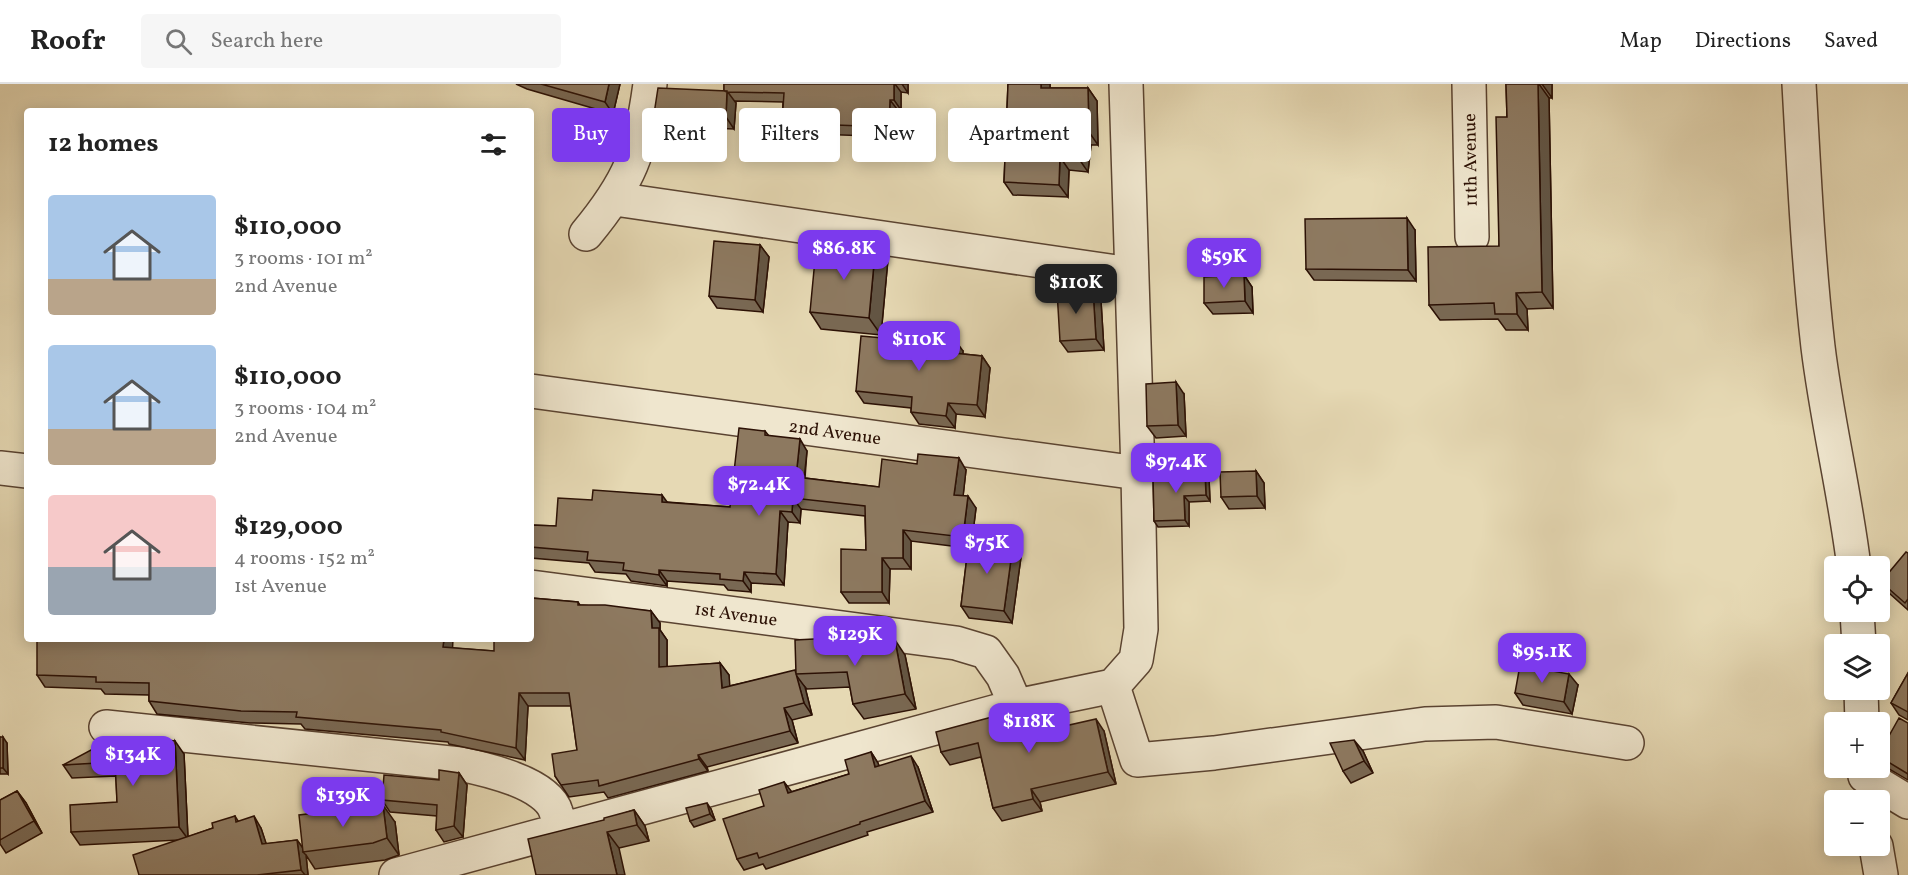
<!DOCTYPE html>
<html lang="en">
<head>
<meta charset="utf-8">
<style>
  :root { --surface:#fff; --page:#f6f6f6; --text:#222; --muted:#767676; --line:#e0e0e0; --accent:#7c3aed }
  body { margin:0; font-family:Vollkorn,serif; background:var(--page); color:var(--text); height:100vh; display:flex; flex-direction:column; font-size:22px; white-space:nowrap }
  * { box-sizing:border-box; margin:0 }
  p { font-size:20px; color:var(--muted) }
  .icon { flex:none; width:33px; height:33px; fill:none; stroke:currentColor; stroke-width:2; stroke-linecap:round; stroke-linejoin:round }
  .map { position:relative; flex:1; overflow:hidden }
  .panel { position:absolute; left:24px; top:24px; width:510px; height:534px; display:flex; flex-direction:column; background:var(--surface); border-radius:6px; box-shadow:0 3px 15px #0003 }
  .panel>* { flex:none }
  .top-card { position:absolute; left:552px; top:24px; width:570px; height:54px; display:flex; gap:12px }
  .tools { position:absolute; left:1824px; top:472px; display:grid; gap:12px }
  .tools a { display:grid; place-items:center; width:66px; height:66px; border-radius:6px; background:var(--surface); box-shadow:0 3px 15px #0003; font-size:30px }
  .price { position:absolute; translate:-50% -51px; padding:0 14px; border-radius:12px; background:var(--accent); color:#fff; font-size:20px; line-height:39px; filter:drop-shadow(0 2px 3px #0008) }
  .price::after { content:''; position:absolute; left:50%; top:36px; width:18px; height:14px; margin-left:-9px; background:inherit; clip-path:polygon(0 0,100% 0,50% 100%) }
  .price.current { background:#222; color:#fff }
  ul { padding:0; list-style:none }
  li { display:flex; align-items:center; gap:18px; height:150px; padding:0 24px }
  li span { display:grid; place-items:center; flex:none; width:168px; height:120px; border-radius:6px; color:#555 }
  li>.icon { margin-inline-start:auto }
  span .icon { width:72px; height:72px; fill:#fffc; stroke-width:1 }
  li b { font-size:26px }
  h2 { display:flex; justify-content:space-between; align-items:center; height:72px; padding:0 24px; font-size:26px }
  .tag { padding:0 21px; border-radius:6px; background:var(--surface); box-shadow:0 3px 15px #0003; font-size:21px; line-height:54px }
  .tag.current { background:var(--accent); color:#fff }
  header { display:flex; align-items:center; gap:36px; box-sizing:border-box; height:84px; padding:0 30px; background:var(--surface); border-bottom:2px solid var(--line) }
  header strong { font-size:28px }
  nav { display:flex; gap:33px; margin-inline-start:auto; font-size:21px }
  .search { width:420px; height:54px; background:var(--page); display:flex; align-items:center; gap:15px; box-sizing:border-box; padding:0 21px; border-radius:6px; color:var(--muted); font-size:22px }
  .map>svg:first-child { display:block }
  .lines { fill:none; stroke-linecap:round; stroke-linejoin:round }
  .minor-casing { stroke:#5a4331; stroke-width:36 }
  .minor { stroke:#efe6ce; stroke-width:33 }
  .wall { fill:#796853; stroke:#2c1105; stroke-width:1.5 }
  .shaded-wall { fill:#635543; stroke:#2c1105; stroke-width:1.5 }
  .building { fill:#8d7960; stroke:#2c1105; stroke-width:1.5 }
  .labels { text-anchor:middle; stroke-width:5; stroke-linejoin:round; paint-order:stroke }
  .street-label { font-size:18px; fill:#2c1105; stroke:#efe6ce }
</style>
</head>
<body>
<header>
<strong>Roofr</strong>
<div class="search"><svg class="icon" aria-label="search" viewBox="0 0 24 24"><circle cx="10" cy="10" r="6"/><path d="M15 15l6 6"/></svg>Search here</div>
<nav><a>Map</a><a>Directions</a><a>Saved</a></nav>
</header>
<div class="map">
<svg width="1908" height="791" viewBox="0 0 1908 791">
  <rect width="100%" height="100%" fill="#e6d9b4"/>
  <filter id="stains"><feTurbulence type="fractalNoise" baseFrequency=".00333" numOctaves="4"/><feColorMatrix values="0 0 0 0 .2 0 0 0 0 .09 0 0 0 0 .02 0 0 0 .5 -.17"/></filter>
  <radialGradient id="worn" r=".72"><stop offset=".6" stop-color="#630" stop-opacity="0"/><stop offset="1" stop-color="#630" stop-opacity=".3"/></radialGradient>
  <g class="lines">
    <g class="minor-casing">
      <path id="minor" d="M1469,0l3,153
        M1799,0c5,88 9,176 19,263 9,74 27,146 36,220
        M615,115l515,75
        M586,150c44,-53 55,-82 64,-150
        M531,307l607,82
        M0,384l27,3
        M531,503l425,56 30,9 17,24 13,30
        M1857,528l2,33
        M1113,602l24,74 77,-7 211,-29 71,-2 131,21
        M1861,606l1,33
        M106,643l354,37c25,5 88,19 96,48 2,6 2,12 3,18
        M1865,692l43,26
        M1876,762l5,29
        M396,791l620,-169 97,-20 23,-26 5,-31 -3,-156 -12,-389"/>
    </g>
    <use href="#minor" class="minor"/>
  </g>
  <path class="wall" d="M516,0h104l-7,30 -86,-25z
    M724,0h184v9l-7,-1v18l-4,-1 -1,28 -107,-4 -7,-10 1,-21 -48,-1 1,2 -2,26 -72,-3 -8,-12 70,-23z
    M1008,0h42v4h38l9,13 1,44h-7l-3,27 -19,-2 -1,27 -55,-2 -9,-13z
    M1506,0h46v14h-3l4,210 -26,1 1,21h-22l-8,-11 -58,1 -11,-15 70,-59 8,-129z
    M1415,146l1,51 -102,-1 -8,-11z
    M760,161l9,12 -6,55 -46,-4 -8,-12z
    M850,169l38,6 -7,76 -60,-6 -11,-17z
    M1244,191l8,12 1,26 -40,1 -9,-11z
    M1101,217l3,49 -36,2 -8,-11z
    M963,267v3l19,2 8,12 -5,49 -29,-3 -1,14 -36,-4 -8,-12v-4l-47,-5 -8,-12z
    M1184,310l2,42 -30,2 -9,-12z
    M765,347l4,5 38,15 -2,27 74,9 87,-17 -3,26 13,12 -4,32 49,17 -9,66 -43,-5 -8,-12 7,-58 -57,-7v28h-21l-1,34h-40l-8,-11 25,-42 -1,-34 -64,-7 -1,14 -12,-1 -4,63 -33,-2v9l-23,-2 -4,-5 -57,-4v5l-36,-5 -5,-7 -31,-2 -6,-9 -58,-5v-33l25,1 36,-26 75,2 63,5z
    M1256,387l8,12 1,25 -36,1 -8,-12z
    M1153,392l56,2 1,23 -21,1v24l-31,1 -4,-6z
    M1908,469v57l-19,-17 -8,-11z
    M532,514l46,4 2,3 71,6 9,12v7l7,10v27l53,-4 9,12v11l67,-15 46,-22 63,6 11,54 -52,10 -11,-15 -3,-17 -43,2 -2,-2 7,28 -20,5 6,23 -91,24 1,4 -100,27 -4,-6 -35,5 -14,-21 22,-26 -6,-44h-43l-3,54 -76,-16 -1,-2 -143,-13 -4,-5 -51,-1 -93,-9 -8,-13v-6l-44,-1 -4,-5 -56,-2 -8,-12 415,-27 42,3 37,-12z
    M1908,589v47l-9,-5 -8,-12z
    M1578,601l-6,29 -49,-9 -8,-12z
    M1033,630l9,13 1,3 61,1 12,53 -76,18 2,9 -40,10 -9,-13 -12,-51 -31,8 -9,-13 51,-35 4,5z
    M1908,639v57l-24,-14 -4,-7v-7z
    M0,653l7,6 1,31h-8z
    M1363,667l10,22 -22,10 -8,-12z
    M871,668l7,11 1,3 39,1 15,45 -66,20 1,3 -102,34 -3,-5 -19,6 -7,-11 27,-53 20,-24 7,10 58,-18z
    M184,670l4,83 25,-9 22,-12 3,5 23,7 5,16 31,-4 6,8 92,-26 4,33 -14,5 -70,9 -9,-14 2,20h-169l39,-35 -98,5 -9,-13 46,-30 -1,-26 -44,2 -9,-13z
    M459,689l8,12 -4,52 -19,5 -8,-12 1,-14 -47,-4 -8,-12z
    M17,707l9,12 16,30 -36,20 -6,-9v-44z
    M711,725l4,11 -21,7 -4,-6z
    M634,726l11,16 4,15 -30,7 -83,27 68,-55z"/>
  <path class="shaded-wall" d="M609,0h11l-7,30 -8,-12z
    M894,0h1l6,8v18l-7,-10z
    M902,0h6v9z
    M1041,0h9v17l-9,-13z
    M1538,0h1l10,14 4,210 -11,-16z
    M1542,0h10v14z
    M1088,4l9,13 1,44 -9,-13z
    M727,7l9,12 -2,26 -8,-12z
    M890,16l7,9 -1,28 -7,-10z
    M1082,48l9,13 -3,27 -9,-13z
    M1060,73l9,13 -1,27 -9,-12z
    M1407,134l8,12 1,51 -8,-11z
    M876,158l12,17 -7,76 -12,-17z
    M760,161l9,12 -6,55 -8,-12z
    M1244,191l8,12 1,26 -8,-12z
    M1093,205l8,12 3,49 -8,-11z
    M1516,209l11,16 1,21 -11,-16z
    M955,256l8,11 -1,13 -8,-11z
    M982,272l8,12 -5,49 -8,-12z
    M1176,298l8,12 2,42 -8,-11z
    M948,319l8,11 -1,14 -9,-12z
    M800,355l7,12 -4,38 -7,-12z
    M959,374l7,12 -4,36 -8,-11z
    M1256,387l8,12 1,25 -8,-12z
    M1205,388l4,6 1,23 -4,-6z
    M662,411l8,11 -8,-4z
    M968,412l8,12 -5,41 -8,-12z
    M1184,412l5,6v24l-4,-6z
    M793,414l8,11 -1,14 -8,-11z
    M780,427l8,11 -4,63 -8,-11z
    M903,446l8,11v28l-8,-11z
    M1013,461l8,12 -9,66 -8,-12z
    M882,474l8,11 -1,34 -7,-11z
    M659,486l8,11v5l-8,-11z
    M744,488l7,11v9l-8,-11z
    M651,527l9,12v7l7,10v39l-8,-12 -7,-39z
    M834,554l10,15 -10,-3z
    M444,555h9l-1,20 -9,-12z
    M895,556l10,15 11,54 -11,-15z
    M720,579l9,12 2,25 -9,-12z
    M1569,590l9,11 -6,29 -8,-12z
    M796,591l9,12 7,28 -8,-12z
    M519,609l9,13 -3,54 -9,-12z
    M784,624l8,12 6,23 -8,-12z
    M1033,630l9,13 4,17 -8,-12z
    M1096,635l8,12 12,53 -8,-12z
    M3,653l4,6 1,31 -5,-6z
    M1354,656l9,11 10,22 -9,-12z
    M175,657l9,13 4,85 -9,-12z
    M871,668l7,11 5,15 -8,-11z
    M698,671l9,12 1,4 -9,-12z
    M911,672l7,11 15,45 -8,-11z
    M459,689l8,12 -4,52 -9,-11z
    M784,698l8,10 -4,1z
    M1031,705l9,13 2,9 -9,-12z
    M17,707l9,12 16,30 -8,-12z
    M707,719l4,6 4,11 -5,-6z
    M383,721l12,17 4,33 -12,-17z
    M634,726l11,16 4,15 -12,-16z
    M254,732l7,12 9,27 -8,-11z
    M607,748l12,16 6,27h-8z
    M297,756l8,11 -2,1 3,3 2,20h-3l-4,-5z"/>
  <path class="building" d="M541,0h68l-4,18z
    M724,0h170v16h-4l-1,27 -107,-4 2,-30 -57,-1 -3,-1z
    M1008,0h33v4h47l1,44h-7l-3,27 -19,-2 -1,28 -55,-3z
    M1506,0h32l4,208 -26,1 1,21h-22l-1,-11 -65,2 -1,-58 71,-1 -3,-129h11z
    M658,4l69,3 -1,26 -72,-3z
    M1407,134l1,52 -102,-1 -1,-50z
    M852,155l24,3 -7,76 -59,-6 6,-63 34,4z
    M714,157l46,4 -5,55 -46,-4z
    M1244,191l1,26 -41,2v-26z
    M1093,205l3,50 -36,2 -3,-50z
    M861,252l55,5v-5l39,4 -1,13 28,3 -5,49 -29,-2 -2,13 -35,-4 1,-15 -56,-6z
    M1176,298l2,43 -31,1 -1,-42z
    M739,344l26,3v4l35,4 -4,38 83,10 3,-28 35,5 1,-10 41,4 -5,37 14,1 -5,41 -60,-7v28h-21v34h-41v-43l25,1 -1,-44 -72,-8 -1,14 -12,-1 -4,63 -32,-2 -1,9 -23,-2v-5l-61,-4v5l-36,-5 1,-7 -37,-3 1,-8 -57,-5v-22l25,1 2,-28 34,2 1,-10 69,5v7l68,5z
    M1256,387l1,25 -36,1 -1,-25z
    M1205,388l1,23 -22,1 1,24 -31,1 -1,-45z
    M969,456l44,5 -9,66 -43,-5z
    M1906,468l2,1v46l-3,4 -24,-21z
    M531,514l47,4v3h27l46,6 1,17h7v39l61,-4 2,25 73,-18 9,33 -20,5 6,23 -92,24 1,4 -100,27 -1,-6 -37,5 -6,-9 -3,-22 25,-4 -8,-57h-50l-3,55 -75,-16v-2l-145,-13 1,-5 -56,-1 -92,-10v-18l-53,-1v-5l-59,-2v-36h407l-1,8 51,4v-12h37z
    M834,554v12l61,-10 10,54 -52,10 -6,-32 -51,2 -1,-34z
    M1520,581l49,9 -5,28 -49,-9z
    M1908,589v39l-17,-9z
    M1033,630l5,18 58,-13 12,53 -77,17 2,10 -40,9 -15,-65 -37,9 -5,-20 56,-15 1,6z
    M1899,634l9,5v51l-28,-17v-5z
    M0,653h3v31h-3z
    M147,654l28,3 4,86 -108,5 -1,-27 47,-3 -2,-40 -52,3 43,-23z
    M1354,656l10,21 -21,10 -13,-28z
    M871,668l4,15 36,-11 14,45 -65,21v2l-101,34 -2,-5 -20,6 -14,-40 41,-13 -5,-16 25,-8 4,11 61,-19 -4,-14z
    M439,686l20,3 -5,53 -18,4 1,-25 -55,-5 2,-25 55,5z
    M17,707l17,30 -34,19v-40z
    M707,719l3,11 -20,7 -4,-13z
    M383,721l4,33 -14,5 -70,9 -4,-37z
    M634,726l3,15 -30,7 10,43h-81l-8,-36 76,-19v-2z
    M235,732l1,6 18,-6 8,28 35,-4 4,30 -44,5h-118l-6,-20 80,-27 -1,-5z"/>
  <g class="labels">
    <g class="street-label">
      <text transform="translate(1470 76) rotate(-91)" y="6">11th Avenue</text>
      <text transform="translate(835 348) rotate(8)" y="6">2nd Avenue</text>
      <text transform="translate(736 530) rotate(8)" y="6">1st Avenue</text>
    </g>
  </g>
  <rect width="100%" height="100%" filter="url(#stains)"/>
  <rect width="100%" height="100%" fill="url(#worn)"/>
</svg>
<div class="tools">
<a><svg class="icon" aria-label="locate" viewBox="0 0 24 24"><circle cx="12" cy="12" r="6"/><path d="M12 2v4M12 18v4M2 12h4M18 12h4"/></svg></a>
<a><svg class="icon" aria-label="layers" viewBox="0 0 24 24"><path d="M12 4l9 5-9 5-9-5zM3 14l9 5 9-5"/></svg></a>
<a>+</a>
<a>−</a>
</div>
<b class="price" style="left:844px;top:197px">$86.8K</b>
<b class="price" style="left:1224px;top:205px">$59K</b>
<b class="price current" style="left:1076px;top:231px">$110K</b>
<b class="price" style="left:919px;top:288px">$110K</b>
<b class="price" style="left:1176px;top:410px">$97.4K</b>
<b class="price" style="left:759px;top:433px">$72.4K</b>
<b class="price" style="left:987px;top:491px">$75K</b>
<b class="price" style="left:855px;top:583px">$129K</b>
<b class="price" style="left:1542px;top:600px">$95.1K</b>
<b class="price" style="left:1029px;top:670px">$118K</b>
<b class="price" style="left:133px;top:703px">$134K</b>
<b class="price" style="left:343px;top:744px">$139K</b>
<div class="top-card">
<a class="tag current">Buy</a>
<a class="tag">Rent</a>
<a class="tag">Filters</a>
<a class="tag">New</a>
<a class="tag">Apartment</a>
</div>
<section class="panel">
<h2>12 homes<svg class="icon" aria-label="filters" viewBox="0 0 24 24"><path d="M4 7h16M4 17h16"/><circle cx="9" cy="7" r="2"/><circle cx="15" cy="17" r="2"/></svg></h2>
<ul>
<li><span style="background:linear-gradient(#a9c7e8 70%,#b9a48a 0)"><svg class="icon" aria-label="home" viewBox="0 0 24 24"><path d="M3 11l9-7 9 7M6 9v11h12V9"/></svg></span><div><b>$110,000</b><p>3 rooms · 101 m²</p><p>2nd Avenue</p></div></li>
<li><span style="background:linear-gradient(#a9c7e8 70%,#b9a48a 0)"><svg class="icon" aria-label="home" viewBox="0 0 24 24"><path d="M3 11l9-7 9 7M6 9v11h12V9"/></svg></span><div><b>$110,000</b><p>3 rooms · 104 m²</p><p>2nd Avenue</p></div></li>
<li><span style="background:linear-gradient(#f6c9c9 60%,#9aa5b1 0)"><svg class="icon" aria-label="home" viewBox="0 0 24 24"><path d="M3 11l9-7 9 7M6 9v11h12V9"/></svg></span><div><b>$129,000</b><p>4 rooms · 152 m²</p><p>1st Avenue</p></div></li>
</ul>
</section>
</div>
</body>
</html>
